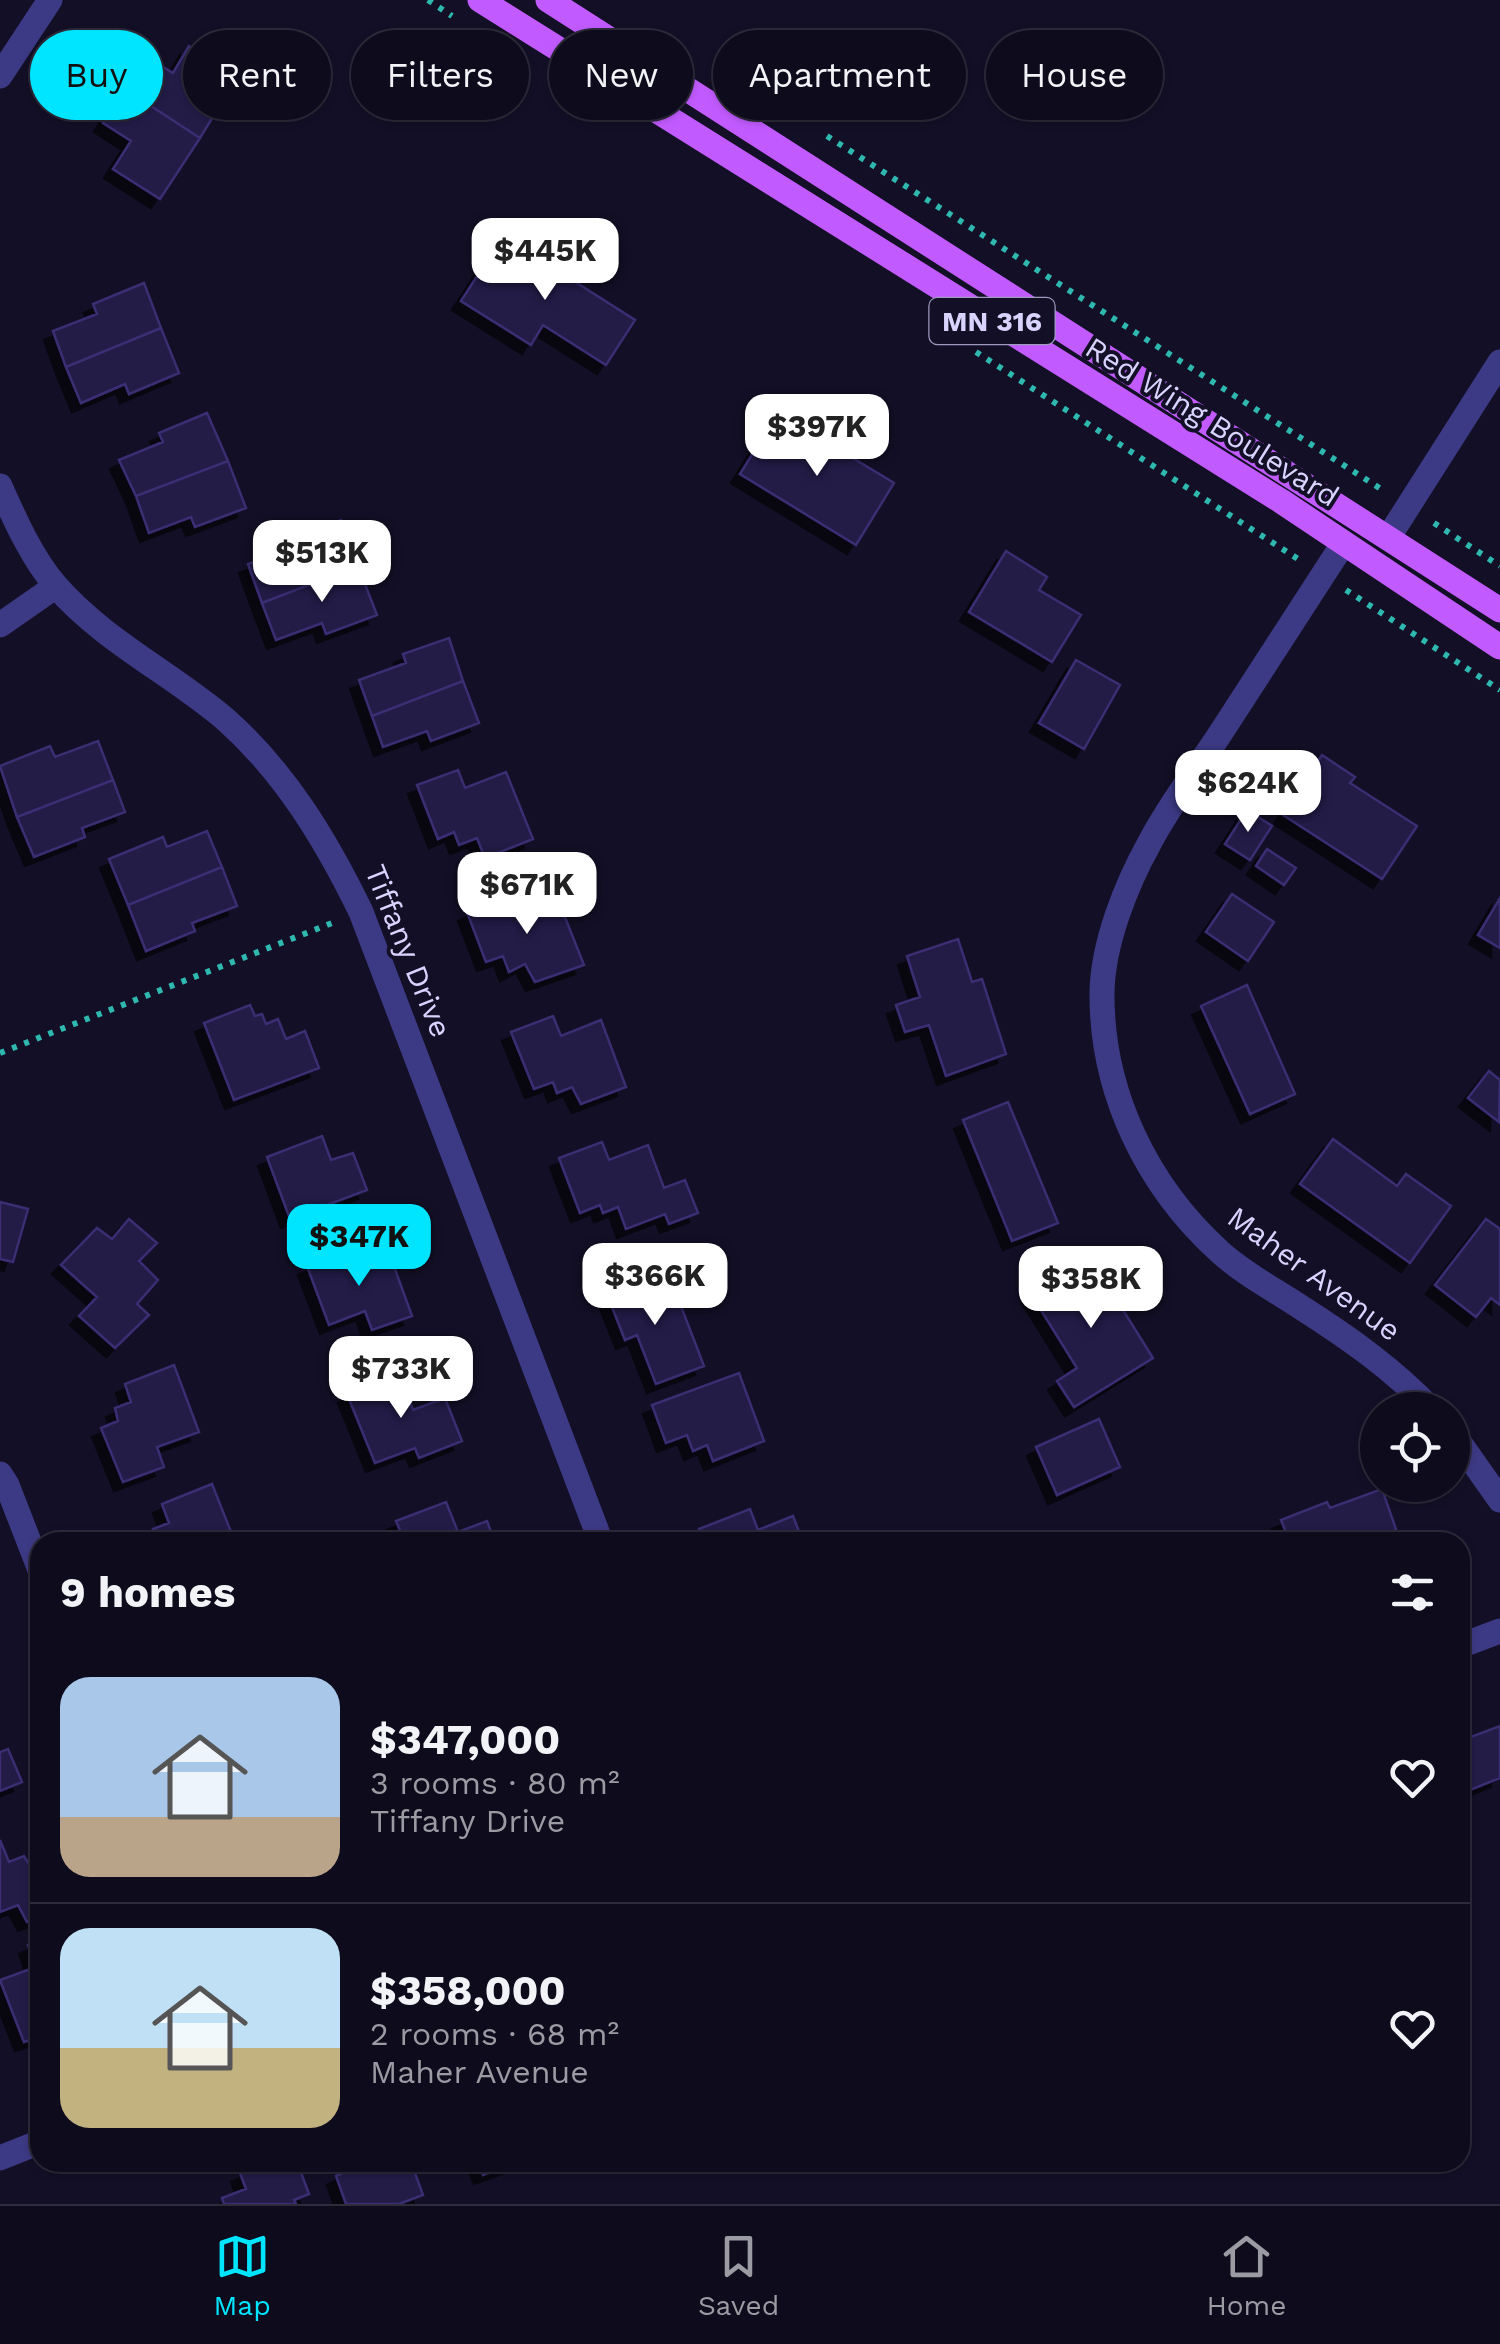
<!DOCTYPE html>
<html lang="en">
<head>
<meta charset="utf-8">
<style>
  :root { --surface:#0e0b1c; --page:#171425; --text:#f1f3f6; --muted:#9b9ba3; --line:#2e2b3b; --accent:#00e5ff }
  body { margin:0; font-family:"Work Sans",sans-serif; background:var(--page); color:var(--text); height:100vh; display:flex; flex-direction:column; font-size:38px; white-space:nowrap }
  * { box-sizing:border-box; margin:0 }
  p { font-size:32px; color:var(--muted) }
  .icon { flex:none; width:55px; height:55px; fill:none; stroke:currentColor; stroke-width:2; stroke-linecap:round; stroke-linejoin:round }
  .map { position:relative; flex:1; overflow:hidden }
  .details { position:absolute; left:30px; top:1532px; width:1440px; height:640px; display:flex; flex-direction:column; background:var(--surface); border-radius:30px; box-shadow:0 2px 8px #0004,0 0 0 2px var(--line) }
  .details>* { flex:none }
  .hud { position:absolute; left:30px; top:30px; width:1440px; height:90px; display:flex; gap:20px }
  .controls { position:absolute; left:1360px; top:1392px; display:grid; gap:20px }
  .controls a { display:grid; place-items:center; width:110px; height:110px; border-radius:50%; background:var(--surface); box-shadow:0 2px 8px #0004,0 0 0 2px var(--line); font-size:50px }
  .price { position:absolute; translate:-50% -85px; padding:0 22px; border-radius:20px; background:#fff; color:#222; font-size:32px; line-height:65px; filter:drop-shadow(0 2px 5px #0008) }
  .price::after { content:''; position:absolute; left:50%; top:60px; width:30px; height:22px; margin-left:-15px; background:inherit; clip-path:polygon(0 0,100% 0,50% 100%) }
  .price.on { background:var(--accent); color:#111 }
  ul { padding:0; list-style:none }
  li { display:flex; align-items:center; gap:30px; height:250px; padding:0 30px }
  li+li { border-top:2px solid var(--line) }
  li span { display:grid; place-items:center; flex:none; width:280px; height:200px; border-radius:30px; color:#555 }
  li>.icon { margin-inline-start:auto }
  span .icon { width:120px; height:120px; fill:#fffc; stroke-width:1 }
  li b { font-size:42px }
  h2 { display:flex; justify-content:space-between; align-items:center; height:120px; padding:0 30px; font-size:42px }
  .tag { padding:0 35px; border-radius:45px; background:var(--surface); box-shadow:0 2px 8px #0004,0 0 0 2px var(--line); font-size:35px; line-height:90px }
  .tag.on { background:var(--accent); color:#111 }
  .tab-bar { display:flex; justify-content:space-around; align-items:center; height:140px; border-top:2px solid var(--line); background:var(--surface); font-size:28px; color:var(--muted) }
  .tab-bar a { display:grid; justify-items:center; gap:5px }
  .tab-bar .on { color:var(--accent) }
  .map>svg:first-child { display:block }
  .building { fill:#241b47; stroke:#3b2d73; stroke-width:2.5; filter:url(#shadow) }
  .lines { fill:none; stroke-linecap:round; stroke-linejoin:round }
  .path { stroke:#2fb8b0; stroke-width:6; stroke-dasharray:5 8; stroke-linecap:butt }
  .minor { stroke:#3d3a85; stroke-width:25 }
  .primary { stroke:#c25bff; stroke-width:25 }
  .labels { text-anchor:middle; stroke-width:8; stroke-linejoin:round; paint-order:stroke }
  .shield { fill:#130f26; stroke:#9e99be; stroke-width:2.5 }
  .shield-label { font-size:28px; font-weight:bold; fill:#d9d4ff }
  .street-label { font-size:30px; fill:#d9d4ff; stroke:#130f26 }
</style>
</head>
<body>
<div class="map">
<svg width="1500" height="2204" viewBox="0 0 1500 2204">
  <defs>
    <filter id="shadow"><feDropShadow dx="-9" dy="9" stdDeviation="0" flood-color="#0009"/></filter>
  </defs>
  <rect width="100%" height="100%" fill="#130f26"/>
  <path class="building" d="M189,46l49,30 -38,62 -75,-49 20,-33 28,17z
    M125,89l75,49 -40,61 -47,-30 18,-28 -28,-18z
    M503,236l132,84 -29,45 -63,-40 -12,20 -70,-44z
    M144,283l17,45 -95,39 -13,-36 44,-17 -4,-10z
    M161,328l18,45 -50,21 -4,-10 -44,19 -15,-36z
    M207,413l21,48 -92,35 -17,-36 44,-18 -4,-9z
    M778,413l116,70 -38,62 -116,-71z
    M228,461l18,47 -51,19 -4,-10 -42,16 -13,-37z
    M341,520l17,46 -96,37 -14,-39 44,-16 -3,-8z
    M1006,551l41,26 -8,13 42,25 -29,47 -83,-50z
    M358,566l19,49 -51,19 -4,-11 -46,17 -14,-37z
    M449,638l14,43 -91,35 -13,-36 47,-17 -3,-9z
    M1076,660l44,25 -36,64 -45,-26z
    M463,681l16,42 -48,18 -4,-10 -44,16 -11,-31z
    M98,741l15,39 -96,37 -17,-51 50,-20 5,11z
    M1322,755l33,22 -5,6 67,43 -35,53 -99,-64z
    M458,770l7,18 41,-16 27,67 -48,19 -8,-20 -18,7 -5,-13 -16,7 -21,-54z
    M113,780l12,32 -43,16 3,9 -51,20 -17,-40z
    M1247,810l25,16 -22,34 -25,-16z
    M207,831l15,36 -94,38 -19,-46 54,-22 4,10z
    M1267,849l29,19 -12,17 -28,-19z
    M222,867l15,39 -45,17 3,8 -49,20 -18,-46z
    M1232,894l42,28 -26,39 -42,-29z
    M511,895l6,17 40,-15 27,68 -49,17 -10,-18 -16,8 -6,-16 -17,6 -19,-50z
    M1500,898v50l-22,-13z
    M958,939l14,43 10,-3 24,75 -60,22 -17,-51 -24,7 -9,-27 24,-8 -13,-41z
    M1247,985l48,109 -45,20 -49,-108z
    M250,1005l5,11 7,-2 4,10 12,-5 8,20 19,-8 14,37 -85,32 -30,-77z
    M553,1016l8,20 40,-16 25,67 -45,17 -9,-17 -15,6 -4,-11 -19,7 -23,-57z
    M1489,1071l11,9 -1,42 -31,-24z
    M1008,1102l50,121 -46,18 -49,-121z
    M322,1136l9,24 22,-7 14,37 -77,29 -23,-62z
    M1333,1139l64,47 9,-12 45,32 -41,57 -110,-79z
    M602,1142l7,18 39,-15 16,43 21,-8 13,33 -29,11 -4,-10 -39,15 -8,-22 -15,6 -3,-8 -20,8 -21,-55z
    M0,1202l28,7 -15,53 -13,-3z
    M129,1219l28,24 -18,18 19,19 -21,24 12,11 -34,33 -36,-32 18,-19 -36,-32 36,-37 15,11z
    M1486,1219l14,10v76l-9,-7 -15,19 -41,-32z
    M365,1245l8,23 19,-7 20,55 -40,14 -7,-19 -36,14 -22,-59z
    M1090,1257l63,101 -79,49 -17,-26 20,-13 -46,-74z
    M649,1272l14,36 16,-7 25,65 -48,18 -19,-49 -12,5 -20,-51z
    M174,1365l25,67 -42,15 7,20 -41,15 -22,-54 17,-7 -3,-13 16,-6 -6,-18z
    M399,1373l14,37 32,-12 17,43 -43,17 -4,-10 -40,15 -28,-69z
    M739,1373l25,68 -51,20 -6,-16 -14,6 -6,-16 -21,8 -14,-38z
    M1099,1419l21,48 -63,28 -21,-48z
    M212,1484l23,58h-90l12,-4 -4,-9 16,-6 -7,-19z
    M1382,1489l17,49 -11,4h-98l-9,-22 46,-18 3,6z
    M446,1502l12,30 29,-11 8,21h-90l-9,-21z
    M750,1509l8,21 35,-14 10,26h-99l-5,-13z
    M1500,1726v52l-40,16v-53z
    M8,1749l14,33 -22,9v-39z
    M0,1840l9,22 15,-6 6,10 10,-4v55l-13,5 -9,-17 -18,7z
    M40,1940v97l-16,5 -24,-62 36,-13 -8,-22z
    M267,2162h30l12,32 -15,6 2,4h-72l-2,-6 24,-9 -6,-16z
    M366,2162h45l12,33 -24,9h-53l-10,-28z
    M478,2162h40l-35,13z"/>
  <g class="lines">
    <path class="path" d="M428,0l24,16
      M827,136l554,353
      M976,352l322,207
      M1434,523l66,43
      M1346,590l154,100
      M0,1053l332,-130"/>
    <path class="minor" d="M0,76l50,-76
      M0,486c15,34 32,72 56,100 48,55 115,87 169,133 60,53 101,121 136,193l240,630
      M1388,538l112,-176
      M1343,544c-41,63 -82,127 -123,190 -23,35 -50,70 -70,108 -24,43 -47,101 -48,150 -1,100 45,194 118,260 24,22 55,38 82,56 47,30 91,61 130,102
      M0,625l56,-39
      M1452,1432l48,68
      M0,1474l7,11 33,85
      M1460,1646l40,-15
      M0,2158l40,-16"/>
    <path class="primary" d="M480,0l801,501 219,146
      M548,0l952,610"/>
  </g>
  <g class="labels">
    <rect class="shield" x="929.5" y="298" width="125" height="46" rx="8"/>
    <g class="shield-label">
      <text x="992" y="331">MN 316</text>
    </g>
    <g class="street-label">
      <text transform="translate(1212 422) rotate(32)" y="10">Red Wing Boulevard</text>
      <text transform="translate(408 951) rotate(68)" y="10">Tiffany Drive</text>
      <text transform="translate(1314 1274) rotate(36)" y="10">Maher Avenue</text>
    </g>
  </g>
</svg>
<div class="controls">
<a><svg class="icon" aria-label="locate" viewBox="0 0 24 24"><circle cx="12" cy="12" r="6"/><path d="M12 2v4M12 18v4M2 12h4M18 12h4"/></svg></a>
</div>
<b class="price" style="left:545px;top:303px">$445K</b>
<b class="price" style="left:817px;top:479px">$397K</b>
<b class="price" style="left:322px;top:605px">$513K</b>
<b class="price" style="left:1248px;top:835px">$624K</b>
<b class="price" style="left:527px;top:937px">$671K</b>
<b class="price on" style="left:359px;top:1289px">$347K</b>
<b class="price" style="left:655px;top:1328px">$366K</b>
<b class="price" style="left:1091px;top:1331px">$358K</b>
<b class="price" style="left:401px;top:1421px">$733K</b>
<div class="hud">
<a class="tag on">Buy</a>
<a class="tag">Rent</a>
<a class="tag">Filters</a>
<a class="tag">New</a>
<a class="tag">Apartment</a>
<a class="tag">House</a>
</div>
<section class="details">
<h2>9 homes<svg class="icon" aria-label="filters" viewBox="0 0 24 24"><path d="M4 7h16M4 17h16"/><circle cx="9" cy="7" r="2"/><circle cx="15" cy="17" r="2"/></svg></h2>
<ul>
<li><span style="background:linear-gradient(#a9c7e8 70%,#b9a48a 0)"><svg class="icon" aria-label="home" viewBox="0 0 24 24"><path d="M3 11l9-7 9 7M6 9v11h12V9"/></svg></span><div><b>$347,000</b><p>3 rooms · 80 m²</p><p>Tiffany Drive</p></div><svg class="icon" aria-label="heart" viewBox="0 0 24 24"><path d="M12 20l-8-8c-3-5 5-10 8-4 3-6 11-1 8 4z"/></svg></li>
<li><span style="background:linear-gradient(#bfe0f5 60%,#c2b280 0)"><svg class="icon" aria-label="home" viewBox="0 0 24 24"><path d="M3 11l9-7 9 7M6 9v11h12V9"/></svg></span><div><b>$358,000</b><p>2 rooms · 68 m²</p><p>Maher Avenue</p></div><svg class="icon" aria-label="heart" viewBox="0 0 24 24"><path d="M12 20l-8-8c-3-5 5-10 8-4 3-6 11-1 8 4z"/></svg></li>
</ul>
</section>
</div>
<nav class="tab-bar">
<a class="on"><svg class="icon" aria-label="map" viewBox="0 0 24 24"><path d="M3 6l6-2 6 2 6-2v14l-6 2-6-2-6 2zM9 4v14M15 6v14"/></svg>Map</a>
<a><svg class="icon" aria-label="saved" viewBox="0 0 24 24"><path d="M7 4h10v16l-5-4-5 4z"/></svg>Saved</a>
<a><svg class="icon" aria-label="home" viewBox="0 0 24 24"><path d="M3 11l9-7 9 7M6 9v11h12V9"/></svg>Home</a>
</nav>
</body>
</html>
